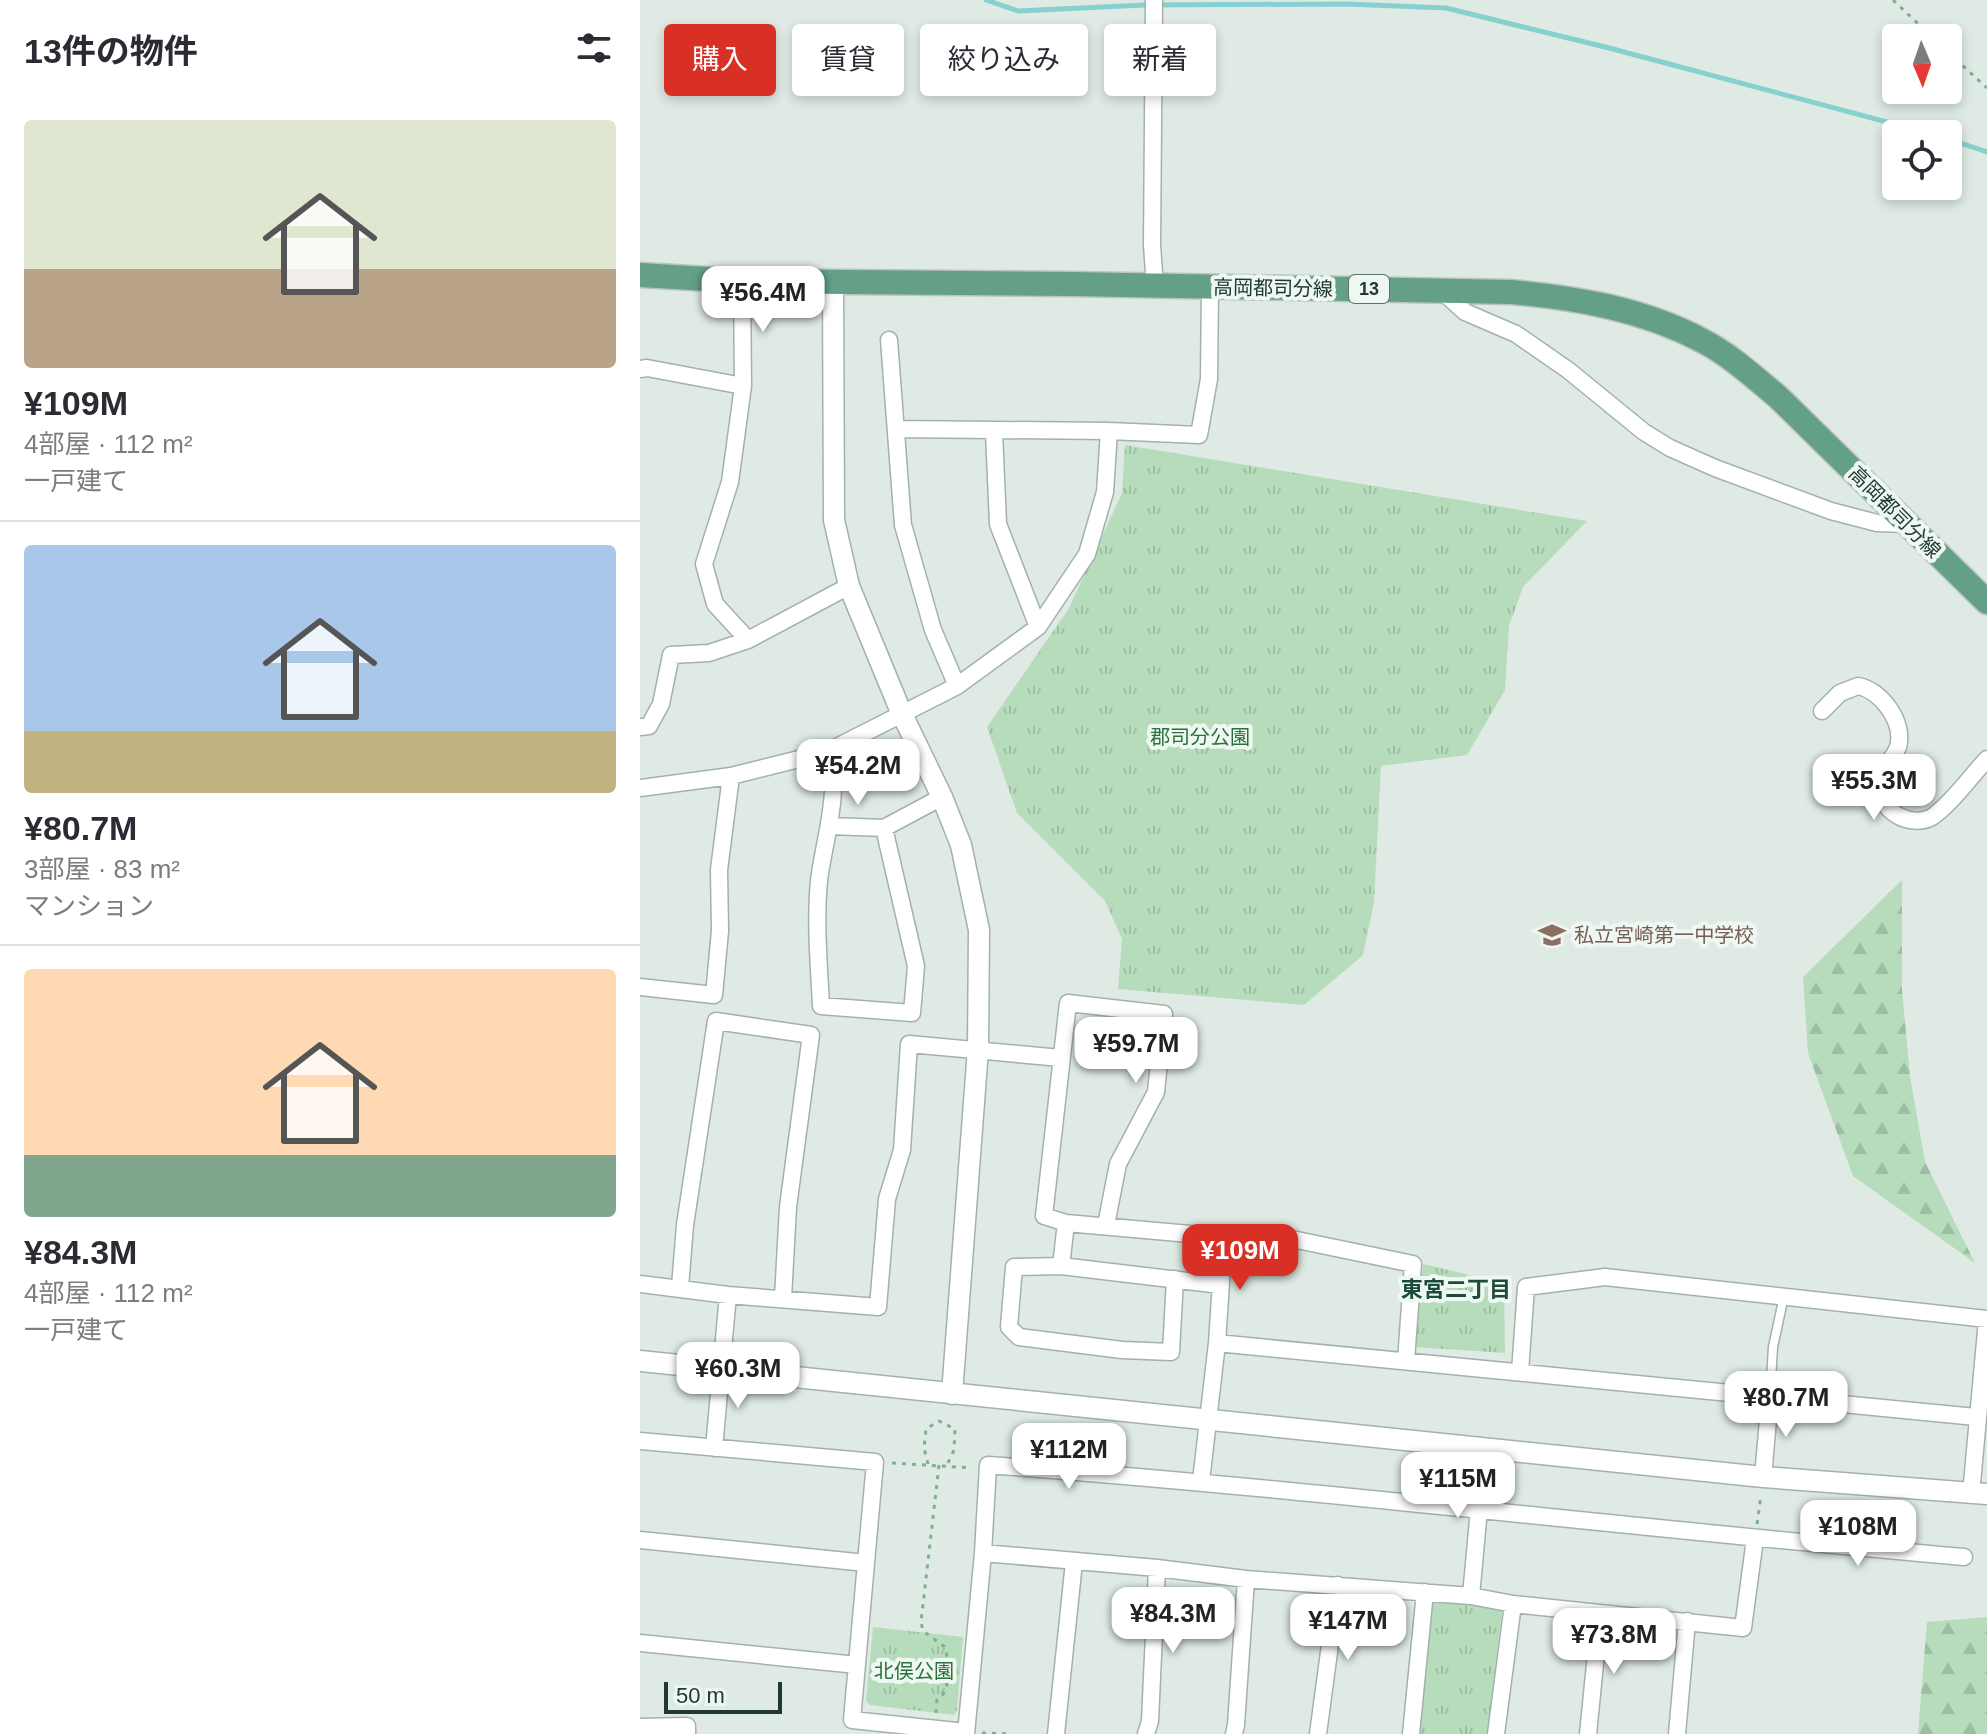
<!DOCTYPE html>
<html lang="ja">
<head>
<meta charset="utf-8">
<style>
  :root { --surface:#fff; --page:#f7f7f7; --text:#2b2b33; --muted:#7c7c81; --line:#e1e1e2; --accent:#d93025 }
  body { margin:0; font-family:Helvetica,"Noto Sans JP",sans-serif; background:var(--page); color:var(--text); height:100vh; display:flex; flex-direction:column; font-size:30px; white-space:nowrap }
  * { box-sizing:border-box; margin:0 }
  p { font-size:26px; color:var(--muted) }
  .icon { flex:none; width:44px; height:44px; fill:none; stroke:currentColor; stroke-width:2; stroke-linecap:round; stroke-linejoin:round }
  .map { position:relative; flex:1; overflow:hidden }
  .side { display:flex; flex-direction:column; background:var(--surface); width:640px }
  .side>* { flex:none }
  .top-card { position:absolute; left:24px; top:24px; width:760px; height:72px; display:flex; gap:16px }
  .needle { width:52px; rotate:178deg }
  .fabs { position:absolute; left:1242px; top:24px; display:grid; gap:16px }
  .fabs a { display:grid; place-items:center; width:80px; height:80px; border-radius:8px; background:var(--surface); box-shadow:0 4px 12px #0003; font-size:40px }
  .scale { position:absolute; left:24px; bottom:20px; width:118px; box-sizing:border-box; padding-left:8px; border:4px solid #203a2f; border-top:0; font-size:22px; line-height:28px; white-space:nowrap; color:#203a2f; -webkit-text-stroke:6px #eff7f2; paint-order:stroke }
  .price { position:absolute; translate:-50% -68px; padding:0 18px; border-radius:16px; background:#fff; color:#222; font-size:26px; line-height:52px; filter:drop-shadow(0 2px 4px #0008) }
  .price::after { content:''; position:absolute; left:50%; top:48px; width:24px; height:18px; margin-left:-12px; background:inherit; clip-path:polygon(0 0,100% 0,50% 100%) }
  .price.active { background:var(--accent); color:#fff }
  ul { padding:0; list-style:none }
  li { display:grid; align-content:center; gap:16px; height:424px; padding:0 24px }
  li+li { border-top:2px solid var(--line) }
  li span { display:grid; place-items:center; height:248px; border-radius:8px; color:#555 }
  li>.icon { margin-inline-start:auto }
  span .icon { width:144px; height:144px; fill:#fffc; stroke-width:1 }
  li b { font-size:34px }
  h2 { display:flex; justify-content:space-between; align-items:center; height:96px; padding:0 24px; font-size:34px }
  .pill { padding:0 28px; border-radius:8px; background:var(--surface); box-shadow:0 4px 12px #0003; font-size:28px; line-height:72px }
  .pill.active { background:var(--accent); color:#fff }
  main { display:flex; flex:1; min-height:0 }
  .map>svg:first-child { display:block }
  .forest { fill:url(#forest-firs) }
  .park { fill:url(#park-tufts) }
  .lines { fill:none; stroke-linecap:round; stroke-linejoin:round }
  .stream { stroke:#86d0d0; stroke-width:5 }
  .service-casing { stroke:#a2b2aa; stroke-width:11 }
  .minor-casing { stroke:#a2b2aa; stroke-width:19 }
  .tertiary-casing { stroke:#a2b2aa; stroke-width:23 }
  .primary-casing { stroke:#bcc4c1; stroke-width:27 }
  .path { stroke:#7fae98; stroke-width:3; stroke-dasharray:4 6; stroke-linecap:butt }
  .service { stroke:#fff; stroke-width:8 }
  .minor { stroke:#fff; stroke-width:16 }
  .tertiary { stroke:#fff; stroke-width:20 }
  .primary { stroke:#63a087; stroke-width:24 }
  .labels { text-anchor:middle; stroke-width:8; stroke-linejoin:round; paint-order:stroke }
  .shield { fill:#eff7f2; stroke:#5e736a; stroke-width:2 }
  .shield-label { font-size:18px; font-weight:bold; fill:#203a2f }
  .street-label { font-size:20px; fill:#203a2f; stroke:#eff7f2 }
  .park-label { font-size:20px; fill:#2a713b; stroke:#eff7f2 }
  .education-label { font-size:20px; fill:#785e54; stroke:#eff7f2; text-anchor:start }
  .neighbourhood-label { font-size:22px; font-weight:bold; fill:#1c4c39; stroke:#eff7f2 }
</style>
</head>
<body>
<main>
<section class="side">
<h2>13件の物件<svg class="icon" aria-label="filters" viewBox="0 0 24 24"><path d="M4 7h16M4 17h16"/><circle cx="9" cy="7" r="2"/><circle cx="15" cy="17" r="2"/></svg></h2>
<ul>
<li><span style="background:linear-gradient(#dfe7d0 60%,#b9a48a 0)"><svg class="icon" aria-label="home" viewBox="0 0 24 24"><path d="M3 11l9-7 9 7M6 9v11h12V9"/></svg></span><div><b>¥109M</b><p>4部屋 · 112 m²</p><p>一戸建て</p></div></li>
<li><span style="background:linear-gradient(#a9c7e8 75%,#c2b280 0)"><svg class="icon" aria-label="home" viewBox="0 0 24 24"><path d="M3 11l9-7 9 7M6 9v11h12V9"/></svg></span><div><b>¥80.7M</b><p>3部屋 · 83 m²</p><p>マンション</p></div></li>
<li><span style="background:linear-gradient(#ffd9b3 75%,#7fa58c 0)"><svg class="icon" aria-label="home" viewBox="0 0 24 24"><path d="M3 11l9-7 9 7M6 9v11h12V9"/></svg></span><div><b>¥84.3M</b><p>4部屋 · 112 m²</p><p>一戸建て</p></div></li>
</ul>
</section>
<div class="map">
<svg width="1347" height="1734" viewBox="0 0 1347 1734">
  <defs>
    <pattern id="forest-firs" width="22" height="20" patternUnits="userSpaceOnUse" patternTransform="scale(2)"><rect width="22" height="20" fill="#b7dcbc"/><path d="M5 1l3.5 6h-7zM16 11l3.5 6h-7z" fill="#9dbea2"/></pattern>
    <pattern id="park-tufts" width="24" height="20" patternUnits="userSpaceOnUse" patternTransform="scale(2)"><rect width="24" height="20" fill="#b7dcbc"/><path d="M3 7l-1-3M5 7V3M7 7l1-3M15 17l-1-3M17 17v-4M19 17l1-3" fill="none" stroke="#9dbea2"/></pattern>
  </defs>
  <rect width="100%" height="100%" fill="#dfeae4"/>
  <path class="forest" d="M1262,880v110l8,86 15,86 50,101 -122,-87 -45,-123 -5,-76z
    M1347,1617v117h-69l9,-112z"/>
  <path class="park" d="M485,445l462,76 -64,66 -14,39 -4,64 -38,65 -86,11 -7,137 -11,52 -59,50 -186,-16 4,-50 -17,-38 -88,-88 -30,-86 82,-119 53,-115z
    M783,1264l81,19 1,70 -90,-6z
    M790,1601l68,2 4,8 -15,123h-69z
    M233,1627l90,10 -6,73 -3,5 -84,-10 -4,-4z"/>
  <g class="lines">
    <path class="stream" d="M346,0l32,11 127,-6 202,-1 99,4 163,40 323,86
      M1308,139l39,13"/>
    <g class="service-casing">
      <path id="service" d="M1130,1397l3,-50 11,-51"/>
    </g>
    <g class="minor-casing">
      <path id="minor" d="M514,0l-2,245 3,42
        M102,281l1,105 -13,96 -26,82 11,40 33,36
        M802,291l23,21 51,22 52,36 76,62 26,16 45,20 116,43 46,12 30,1
        M249,340l14,185 30,105 24,56
        M0,369l7,-1 96,18
        M257,429l212,2 90,4 10,-56 1,-92
        M354,432l4,92 40,103
        M1182,711l18,-18 18,-7c23,4 47,36 40,61 -6,16 -17,16 -18,38 0,13 6,24 17,30 9,6 25,8 35,2 19,-13 39,-41 55,-58
        M0,727l9,-1 12,-22 10,-49 38,-2 39,-13 101,-54
        M187,752c16,33 -4,92 -8,129 -4,41 0,84 2,125l91,7 4,-47 -32,-138
        M0,788l91,-12 96,-24 130,-66 81,-59 49,-73 18,-62 4,-61
        M190,826l54,2 58,-31
        M0,987l74,8 6,-64 -1,-61 12,-94
        M466,1225l12,-61 38,-72 8,-78 -96,-11 -24,213 22,7 158,14 68,2 121,25 -7,97
        M421,1266l5,-43
        M535,1279l-4,73 -49,-2 -103,-13 -10,-10 5,-60 47,-1 160,19
        M0,1284l88,11 150,12 9,-108 15,-49 7,-106 152,14
        M40,1287l5,-62 31,-204 95,14 -23,172 -5,91
        M577,1343l759,74
        M880,1372l6,-85 79,-10 382,42
        M0,1441l235,21 -23,258 114,12
        M74,1448l14,-153
        M1123,1477l7,-80
        M561,1481l16,-138 7,-106
        M1331,1494l16,-174
        M0,1540l226,23
        M343,1553l174,15 89,11 225,17 42,8 230,24 12,-89
        M831,1596l8,-87 1,-63
        M0,1643l217,22
        M0,1727l47,-1v8
        M326,1734l17,-181 5,-88c326,24 650,64 976,92
        M416,1734l18,-172
        M506,1734l4,-13 7,-153
        M594,1734l2,-9 10,-146
        M678,1734l20,-149
        M771,1734l14,-142
        M856,1734l17,-130
        M948,1734l12,-120
        M1037,1734l10,-113"/>
    </g>
    <g class="tertiary-casing">
      <path id="tertiary" d="M193,282l1,238 15,66 52,126 41,85 19,48 18,85 -1,119 -26,345
        M0,1361l1123,116 224,17"/>
    </g>
    <g class="primary-casing">
      <path id="primary" d="M0,275l102,6 330,3 439,8c66,6 132,17 192,49 27,14 51,36 75,56l209,205"/>
    </g>
    <path class="path" d="M1253,0l40,38
      M1308,52l39,36
      M252,1463l80,5
      M288,1464l-4,-16 2,-19 13,-8 16,8 -1,21 -7,15
      M1117,1524l4,-29
      M296,1713l1,-13c15,-9 12,-38 8,-53l-22,-16 -2,-9 18,-157
      M342,1733l29,1"/>
    <use href="#service" class="service"/>
    <use href="#minor" class="minor"/>
    <use href="#tertiary" class="tertiary"/>
    <use href="#primary" class="primary"/>
  </g>
  <defs>
    <g id="school-bare" transform="scale(2.16)"><path d="M0-5L7-2L0 1L-7-2ZM-4 1L0 2.5L4 1V4Q0 6-4 4Z" fill="#8d6e63" stroke="#eff7f2" stroke-width="2.5" paint-order="stroke"/></g>
  </defs>
  <g fill-rule="evenodd">
    <use href="#school-bare" x="912" y="935"/>
  </g>
  <g class="labels">
    <rect class="shield" x="709" y="275" width="40" height="28" rx="6"/>
    <g class="shield-label">
      <text x="729" y="295">13</text>
    </g>
    <g class="street-label">
      <text transform="translate(633 288) rotate(1)" y="7">高岡都司分線</text>
      <text transform="translate(1255 512) rotate(45)" y="7">高岡都司分線</text>
    </g>
    <g class="park-label">
      <text x="560" y="744">郡司分公園</text>
      <text x="274" y="1678">北俣公園</text>
    </g>
    <g class="education-label">
      <text x="934" y="942">私立宮崎第一中学校</text>
    </g>
    <g class="neighbourhood-label">
      <text x="816" y="1297">東宮二丁目</text>
    </g>
  </g>
</svg>
<div class="fabs">
<a><svg class="needle" viewBox="-14 -14 28 28"><path d="M0-13l5 13h-10z" fill="#e53935"/><path d="M0 13l5-13h-10z" fill="#7c7c81"/></svg></a>
<a><svg class="icon" aria-label="locate" viewBox="0 0 24 24"><circle cx="12" cy="12" r="6"/><path d="M12 2v4M12 18v4M2 12h4M18 12h4"/></svg></a>
</div>
<div class="scale">50 m</div>
<b class="price" style="left:123px;top:334px">¥56.4M</b>
<b class="price" style="left:218px;top:807px">¥54.2M</b>
<b class="price" style="left:1234px;top:822px">¥55.3M</b>
<b class="price" style="left:496px;top:1085px">¥59.7M</b>
<b class="price active" style="left:600px;top:1292px">¥109M</b>
<b class="price" style="left:98px;top:1410px">¥60.3M</b>
<b class="price" style="left:1146px;top:1439px">¥80.7M</b>
<b class="price" style="left:429px;top:1491px">¥112M</b>
<b class="price" style="left:818px;top:1520px">¥115M</b>
<b class="price" style="left:1218px;top:1568px">¥108M</b>
<b class="price" style="left:533px;top:1655px">¥84.3M</b>
<b class="price" style="left:708px;top:1662px">¥147M</b>
<b class="price" style="left:974px;top:1676px">¥73.8M</b>
<div class="top-card">
<a class="pill active">購入</a>
<a class="pill">賃貸</a>
<a class="pill">絞り込み</a>
<a class="pill">新着</a>
</div>
</div>
</main>
</body>
</html>
